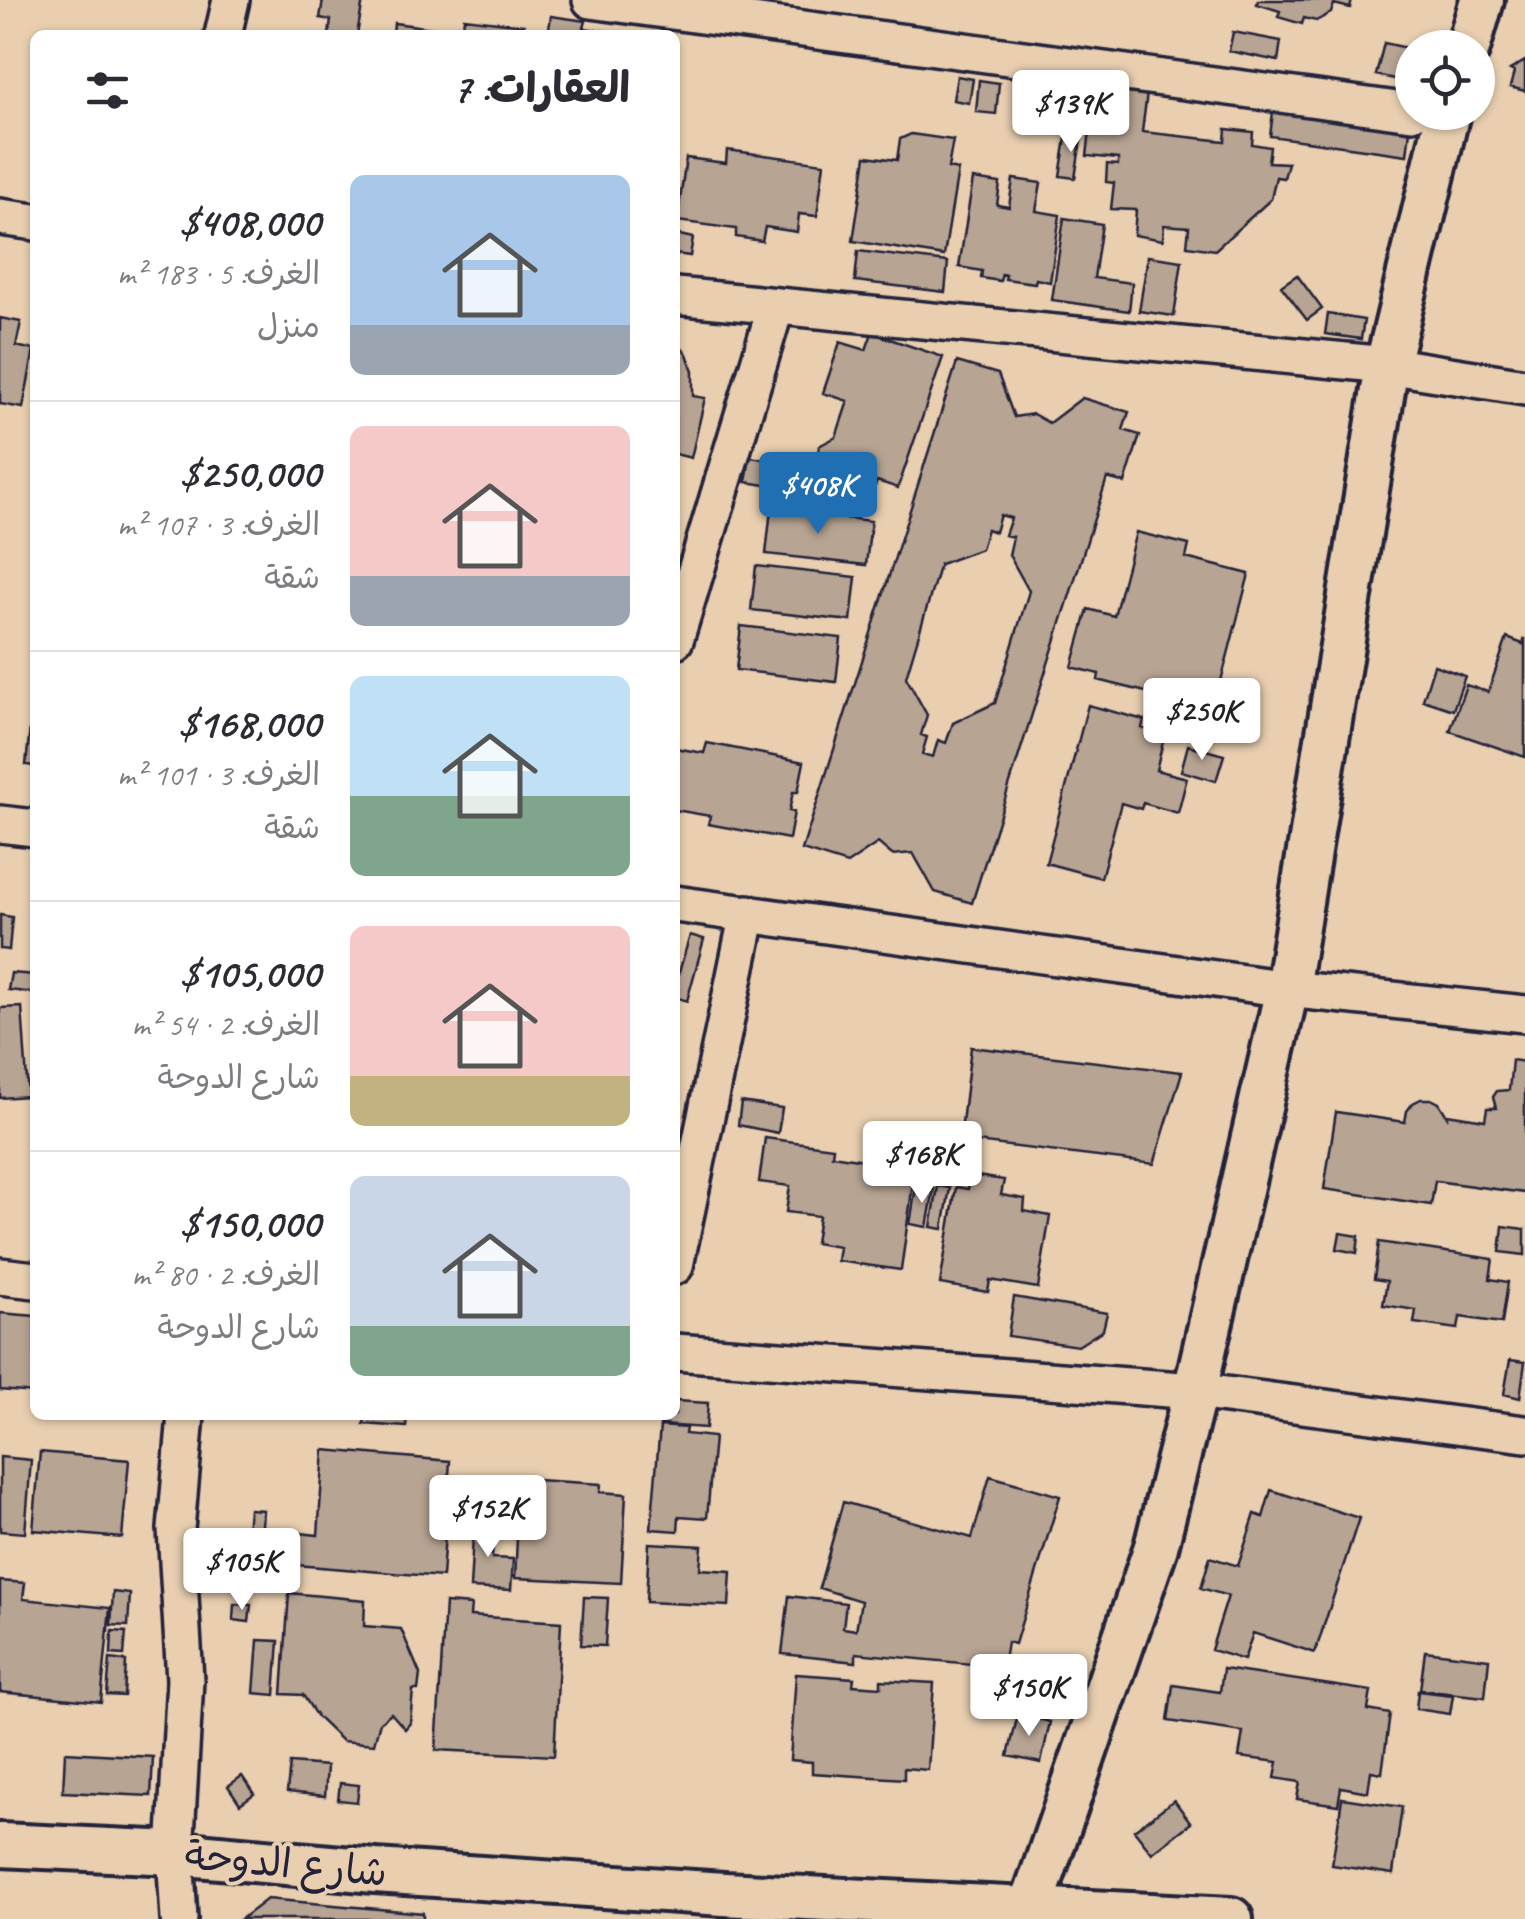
<!DOCTYPE html>
<html lang="ar">
<head>
<meta charset="utf-8">
<style>
  :root { --surface:#fff; --page:#f2f2f3; --text:#2b2b33; --muted:#7c7c81; --line:#e1e1e2; --accent:#1f6fb2 }
  body { margin:0; font-family:Caveat,"Playpen Sans Arabic",sans-serif; background:var(--page); color:var(--text); direction:rtl; height:100vh; display:flex; flex-direction:column; font-size:38px; white-space:nowrap }
  * { box-sizing:border-box; margin:0 }
  p { font-size:32px; color:var(--muted) }
  .icon { flex:none; width:55px; height:55px; fill:none; stroke:currentColor; stroke-width:2; stroke-linecap:round; stroke-linejoin:round }
  .map { position:relative; flex:1; overflow:hidden; direction:ltr }
  .side { position:absolute; left:30px; top:30px; width:650px; height:1390px; display:flex; flex-direction:column; background:var(--surface); border-radius:15px; box-shadow:0 2px 8px #0004; direction:rtl }
  .side>* { flex:none }
  .buttons { position:absolute; left:1395px; top:30px; display:grid; gap:20px }
  .buttons a { display:grid; place-items:center; width:100px; height:100px; border-radius:50%; background:var(--surface); box-shadow:0 2px 8px #0004; font-size:50px }
  .price { position:absolute; translate:-50% -85px; padding:0 22px; border-radius:10px; background:#fff; color:#222; font-size:32px; line-height:65px; filter:drop-shadow(0 2px 5px #0008) }
  .price::after { content:''; position:absolute; left:50%; top:60px; width:30px; height:22px; margin-left:-15px; background:inherit; clip-path:polygon(0 0,100% 0,50% 100%) }
  .price.active { background:var(--accent); color:#fff }
  ul { padding:0; list-style:none }
  li { display:flex; align-items:center; gap:30px; height:250px; padding:0 50px }
  li+li { border-top:2px solid var(--line) }
  li span { display:grid; place-items:center; flex:none; width:280px; height:200px; border-radius:15px; color:#555 }
  li>.icon { margin-inline-start:auto }
  span .icon { width:120px; height:120px; fill:#fffc; stroke-width:1 }
  li b { font-size:42px }
  h2 { display:flex; justify-content:space-between; align-items:center; height:120px; padding:0 50px; font-size:42px }
  .map>svg:first-child { display:block }
  .building { fill:#b7a493; stroke:#22223b; stroke-width:2.5; fill-rule:evenodd }
  .lines { fill:none; stroke-linecap:round; stroke-linejoin:round }
  .minor-casing { stroke:#22223b; stroke-width:42 }
  .tertiary-casing { stroke:#22223b; stroke-width:50 }
  .minor { stroke:#e9cfb0; stroke-width:35 }
  .tertiary { stroke:#e9cfb0; stroke-width:42 }
  .labels { text-anchor:middle; stroke-width:8; stroke-linejoin:round; paint-order:stroke }
  .street-label { font-size:40px; fill:#22223b; stroke:#e9cfb0 }
</style>
</head>
<body>
<div class="map">
<svg width="1525" height="1919" viewBox="0 0 1525 1919">
  <rect width="100%" height="100%" fill="#e9cfb0"/>
  <filter id="ink" filterUnits="userSpaceOnUse"><feTurbulence type="fractalNoise" baseFrequency=".01" numOctaves="2"/><feDisplacementMap in="SourceGraphic" scale="20" xChannelSelector="R" yChannelSelector="G"/><feConvolveMatrix kernelMatrix="1 2 1 2 8 2 1 2 1" color-interpolation-filters="sRGB"/></filter>
  <g filter="url(#ink)">
    <path class="building" d="M323,0h40l-6,35h-28l2,-15 -11,-2z
      M1258,0h94l-2,8 -16,-4 -3,9 -15,8 -12,-3 -2,6 -24,-7 2,-6 -23,-7z
      M551,16l35,5 -2,7 47,7h-83z
      M464,18l60,7 -1,10h-130l1,-12 68,9z
      M1233,32l48,9 -3,20 -49,-10z
      M1384,43l28,6v13l-4,20 -32,-7z
      M1525,61v30l-15,-4 4,-15 -4,-2z
      M957,76l16,3 -4,24 -16,-3z
      M979,80l20,3 -3,31 -20,-2z
      M1095,87l52,6 -5,39 83,9 1,-12 27,3 -1,12 18,3 -2,15 20,1 -4,15 -8,-1 -5,22 -56,51 -28,-4 2,-19 -25,-2 -1,15 -29,-5 2,-25 -25,-1 3,-26 -8,-1 1,-18 11,1v-6l-31,-3z
      M1273,112l137,18 -3,25 -137,-19z
      M1067,132l15,2 -7,44 -15,-2z
      M911,134l42,6 -5,28 10,2 -14,86 -91,-15 13,-85 31,4 3,-21z
      M727,150l97,13 -7,53 -18,-2 -2,18 -32,-5 -3,14 -26,-4v-8l-59,-8 9,-63 40,5z
      M973,179l27,4 -3,22 12,2 4,-28 28,4 -5,28 24,4 -10,67 -14,-3 -1,4 -30,-4 1,-4 -4,-1 -2,7 -19,-3 1,-7 -23,-4z
      M1064,218l38,6 -8,54 38,5 -3,28 -77,-11z
      M675,234l18,4 -3,18 -15,-2z
      M858,251l90,11 -3,30 -90,-11z
      M1148,256l34,5 -8,55 -35,-5z
      M1297,275l25,34 -15,11 -26,-34z
      M1328,314l36,6 -3,19 -36,-5z
      M0,318l21,4 -5,24 18,4 -11,58 -23,-4z
      M872,333l71,24 -45,131 -21,-7 -2,5 -49,-17 -9,-7 2,-16 17,-9 12,-36 -25,-8 17,-51 26,8z
      M675,341l12,13 6,17v25l12,2 -14,60 -16,-4z
      M957,362l41,12 16,43 19,-3 16,9 33,-25 47,14 -6,18 17,5 -15,48 -18,-5 -135,425 -37,-11 -22,-39 -21,2 -14,-12 -31,21 -45,-14zM1000,515l11,3 -6,17 8,2 -4,18 20,36 -34,112 -42,20 -7,20 -8,-3 -5,17 -11,-3 5,-17 -6,-2 6,-20 -21,-38 34,-113 41,-15 6,-20 8,3z
      M750,457l57,9 -4,25 -57,-9z
      M771,509l100,12 -5,44 -100,-11z
      M1136,532l53,13 -3,13 63,16 -34,130 -33,-8 -1,5 -83,-21 1,-6 -27,-7 16,-58 26,7z
      M756,566l100,11 -5,44 -100,-11z
      M741,626l100,12 -5,44 -100,-12z
      M1507,638l16,6 2,-6v119l-75,-26 16,-46 22,7z
      M1434,665l31,11 -12,34 -30,-10z
      M1088,705l56,15 -2,8 23,6 -9,36 31,8 -9,35 -35,-10 -2,6 -20,-6 -20,75 -55,-15z
      M30,727h5v39l-9,-1z
      M707,743l97,19 -6,30h-5l-4,19 5,1 -5,27 -81,-15 2,-8 -35,-6v-62l29,5z
      M1188,745l36,10 -8,26 -35,-10z
      M0,915l12,2 -3,33 -9,-1z
      M690,935l14,4 -17,62 -12,-4v-11z
      M11,973l24,2v18l-27,-3z
      M22,1007l6,89 -28,2v-90z
      M971,1047l211,25 -28,92 -194,-24z
      M1512,1060l13,2v131l-90,-12 -4,24 -107,-16 12,-77 69,10 2,-11 6,-8 8,-4h10l8,4 8,13v-2l38,6 2,-12h9l-3,-11 4,-6 12,-1z
      M741,1102l41,6 -4,25 -40,-8z
      M765,1138l68,9 -1,8 32,5 2,-12 51,6 -16,116 -64,-9 2,-14 -24,-4 4,-27 -33,-4 4,-26 -31,-4z
      M922,1151l38,7 -4,25 -25,-4 2,-10 -14,-2z
      M970,1175l34,5 -3,15 24,4 -1,12 26,5 -12,72 -48,-8 -2,12 -48,-8 16,-97 12,2z
      M916,1186l18,3 -7,38 -17,-3z
      M938,1186l12,2 -7,41 -12,-2z
      M1503,1226l22,3v26l-25,-3z
      M1340,1233l19,3 -2,17 -20,-4z
      M1379,1242l114,17 -3,20 18,3 -6,41 -42,-6 -2,12 -44,-6 2,-13 -33,-5 4,-24 -13,-2z
      M1014,1297l93,16 -4,17 -25,16 -70,-10z
      M0,1313l35,3v77l-35,-3z
      M1510,1360l15,2 -5,36 -16,-4z
      M675,1401l33,2 -2,25 -45,-3 1,-10h13z
      M365,1415h42l-1,12 -42,-3z
      M660,1426l26,2 -1,6 29,3 -7,81 -28,-2 -1,15 -27,-2z
      M324,1450l126,11 -8,116 -146,-12 3,-32 19,2z
      M40,1452l89,8 -7,78 -89,-8z
      M0,1457l31,3 -6,73 -25,-2z
      M990,1476l70,20 -45,148 -8,-2 -4,25 -147,-14v9l-74,-8 7,-58 57,7 -3,25 13,2 5,-29 -42,-13 24,-86 129,36z
      M520,1479l81,5 -1,8 26,2 -5,89 -106,-5z
      M1271,1490l88,28 -44,135 -62,-20 -9,27 -33,-10 17,-54 -27,-8 9,-31 28,9 17,-52 8,3z
      M249,1509l14,1 -3,46 -15,-1z
      M474,1518l20,1 -2,39 21,1 -2,31 -41,-2z
      M649,1543l53,3 -2,23 31,2 -2,35 -83,-4z
      M0,1581l25,2 -2,16 87,9 -9,94 -101,-10z
      M113,1592l17,2 -2,32 -17,-1z
      M289,1593l76,7 -1,26 37,3 19,45 -2,16h-5l-3,33 -5,6 -14,-16 -11,9 -6,22 -32,-3 -25,-24 -14,-22 -21,-1z
      M584,1597l24,1 -3,48 -24,-1z
      M445,1603l26,2 -1,11 91,6 -7,134 -118,-6z
      M234,1604l17,1 -2,17 -16,-2z
      M112,1631l14,1 -2,23 -13,-1z
      M258,1640l21,1 -4,54 -21,-2z
      M1425,1651l64,8 -4,38 -65,-7z
      M110,1659l16,2 -2,35 -17,-1z
      M1223,1669l148,22 -3,19 22,4 -8,59 -11,-2 -3,21 -27,-5 -3,18 -41,-6 3,-17 -25,-4 3,-16 -39,-5 4,-25 -75,-11 5,-36 47,7z
      M796,1674l58,4 -1,7 28,2v-7l53,3 -6,87 -24,-2v11l-92,-6v-11l-22,-2z
      M1418,1691l35,4 -3,19 -34,-5z
      M1018,1714l32,8 -9,41 -33,-7z
      M65,1752l88,5 -2,39 -88,-4z
      M290,1763l37,3 -2,30 -38,-4z
      M242,1776l12,18 -14,10 -12,-18z
      M340,1783l19,2 -2,17 -19,-2z
      M1342,1798l60,9 -9,67 -61,-9z
      M1174,1800l17,23 -39,30 -18,-23z
      M267,1899l156,14v6h-182z"/>
    <g class="lines">
      <g class="minor-casing">
        <path id="minor" d="M591,0l821,112
          M223,35l8,-35
          M0,217l35,5
          M675,296l712,69 138,22
          M675,640l101,-334
          M0,824l35,4
          M675,904l612,85 238,25
          M675,1266l73,-353
          M0,1276l35,4
          M675,1352l520,39 330,43
          M179,1919l-4,-66 10,-173 -9,-151 10,-114"/>
      </g>
      <g class="tertiary-casing">
        <path id="tertiary" d="M1468,48l14,-48
          M0,1845l175,8 200,18 349,23 507,25
          M1027,1919l129,-372 39,-156 92,-402 100,-624 61,-253"/>
      </g>
      <use href="#minor" class="minor"/>
      <use href="#tertiary" class="tertiary"/>
    </g>
  </g>
  <g class="labels">
    <g class="street-label">
      <text transform="translate(286 1863) rotate(5)" y="14">شارع الدوحة</text>
    </g>
  </g>
</svg>
<div class="buttons">
<a><svg class="icon" aria-label="locate" viewBox="0 0 24 24"><circle cx="12" cy="12" r="6"/><path d="M12 2v4M12 18v4M2 12h4M18 12h4"/></svg></a>
</div>
<b class="price" style="left:1071px;top:155px">$139K</b>
<b class="price active" style="left:818px;top:537px">$408K</b>
<b class="price" style="left:1202px;top:763px">$250K</b>
<b class="price" style="left:922px;top:1206px">$168K</b>
<b class="price" style="left:488px;top:1560px">$152K</b>
<b class="price" style="left:242px;top:1613px">$105K</b>
<b class="price" style="left:1029px;top:1739px">$150K</b>
<section class="side">
<h2>العقارات: 7<svg class="icon" aria-label="filters" viewBox="0 0 24 24"><path d="M4 7h16M4 17h16"/><circle cx="9" cy="7" r="2"/><circle cx="15" cy="17" r="2"/></svg></h2>
<ul>
<li><span style="background:linear-gradient(#a9c7e8 75%,#9aa5b1 0)"><svg class="icon" aria-label="home" viewBox="0 0 24 24"><path d="M3 11l9-7 9 7M6 9v11h12V9"/></svg></span><div><b>$408,000</b><p>الغرف: 5 · 183 m²</p><p>منزل</p></div></li>
<li><span style="background:linear-gradient(#f6c9c9 75%,#9aa5b1 0)"><svg class="icon" aria-label="home" viewBox="0 0 24 24"><path d="M3 11l9-7 9 7M6 9v11h12V9"/></svg></span><div><b>$250,000</b><p>الغرف: 3 · 107 m²</p><p>شقة</p></div></li>
<li><span style="background:linear-gradient(#bfe0f5 60%,#7fa58c 0)"><svg class="icon" aria-label="home" viewBox="0 0 24 24"><path d="M3 11l9-7 9 7M6 9v11h12V9"/></svg></span><div><b>$168,000</b><p>الغرف: 3 · 101 m²</p><p>شقة</p></div></li>
<li><span style="background:linear-gradient(#f6c9c9 75%,#c2b280 0)"><svg class="icon" aria-label="home" viewBox="0 0 24 24"><path d="M3 11l9-7 9 7M6 9v11h12V9"/></svg></span><div><b>$105,000</b><p>الغرف: 2 · 54 m²</p><p>شارع الدوحة</p></div></li>
<li><span style="background:linear-gradient(#c9d6e8 75%,#7fa58c 0)"><svg class="icon" aria-label="home" viewBox="0 0 24 24"><path d="M3 11l9-7 9 7M6 9v11h12V9"/></svg></span><div><b>$150,000</b><p>الغرف: 2 · 80 m²</p><p>شارع الدوحة</p></div></li>
</ul>
</section>
</div>
</body>
</html>
